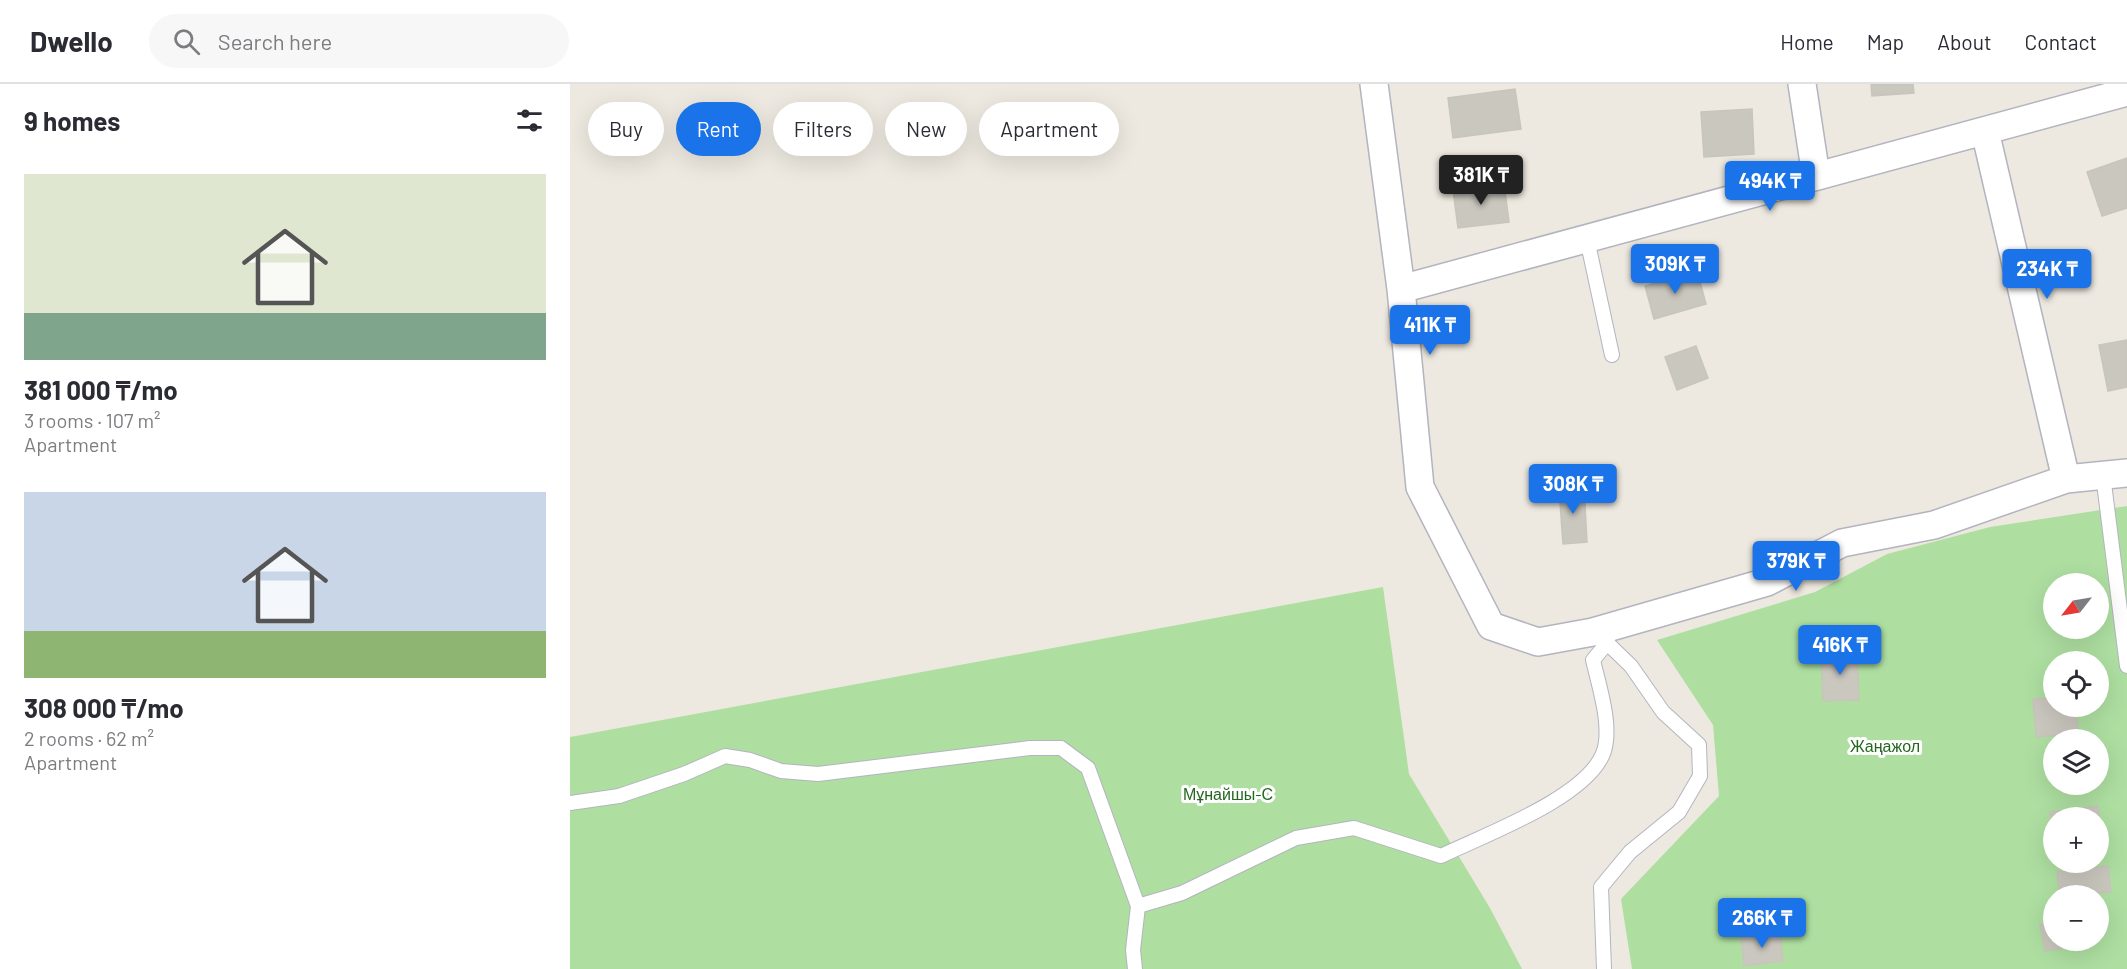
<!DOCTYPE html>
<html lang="en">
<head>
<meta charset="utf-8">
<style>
  :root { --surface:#fff; --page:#f7f7f7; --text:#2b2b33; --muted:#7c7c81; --line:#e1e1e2; --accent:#1a73e8 }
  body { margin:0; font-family:Barlow,sans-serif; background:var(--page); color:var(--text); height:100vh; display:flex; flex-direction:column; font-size:22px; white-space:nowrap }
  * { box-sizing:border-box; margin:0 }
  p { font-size:20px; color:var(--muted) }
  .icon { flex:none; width:33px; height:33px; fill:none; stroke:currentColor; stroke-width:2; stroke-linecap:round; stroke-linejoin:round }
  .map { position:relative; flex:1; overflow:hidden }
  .drawer { display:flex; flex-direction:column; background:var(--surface); width:570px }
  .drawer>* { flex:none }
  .guide { position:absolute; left:18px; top:18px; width:570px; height:54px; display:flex; gap:12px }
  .needle { width:39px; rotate:239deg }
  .tools { position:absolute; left:1473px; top:489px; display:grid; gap:12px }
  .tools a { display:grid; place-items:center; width:66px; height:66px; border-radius:50%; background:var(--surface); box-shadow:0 6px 24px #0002; font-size:30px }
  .price { position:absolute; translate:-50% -51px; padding:0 14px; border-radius:6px; background:var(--accent); color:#fff; font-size:20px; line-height:39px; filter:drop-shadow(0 2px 3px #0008) }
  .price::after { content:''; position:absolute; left:50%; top:36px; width:18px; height:14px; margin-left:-9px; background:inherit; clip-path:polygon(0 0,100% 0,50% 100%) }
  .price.on { background:#222; color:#fff }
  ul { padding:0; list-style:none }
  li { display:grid; align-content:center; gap:12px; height:318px; padding:0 24px }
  li span { display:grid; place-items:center; height:186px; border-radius:0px; color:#555 }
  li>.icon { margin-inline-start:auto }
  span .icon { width:108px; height:108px; fill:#fffc; stroke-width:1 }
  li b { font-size:26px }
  h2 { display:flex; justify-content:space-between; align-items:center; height:72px; padding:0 24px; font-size:26px }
  .pill { padding:0 21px; border-radius:27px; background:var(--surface); box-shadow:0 6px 24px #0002; font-size:21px; line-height:54px }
  .pill.on { background:var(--accent); color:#fff }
  header { display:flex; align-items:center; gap:36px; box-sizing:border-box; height:84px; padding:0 30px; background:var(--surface); border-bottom:2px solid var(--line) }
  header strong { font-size:28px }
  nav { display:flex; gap:33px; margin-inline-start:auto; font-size:21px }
  .search { width:420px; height:54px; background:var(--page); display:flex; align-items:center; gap:15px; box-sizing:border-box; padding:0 21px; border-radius:33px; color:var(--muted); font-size:22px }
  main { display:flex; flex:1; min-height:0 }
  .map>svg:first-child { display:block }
  .green { fill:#aedfa1; fill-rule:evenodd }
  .building { fill:#c9c7be; stroke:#c8c5ba; stroke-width:1.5 }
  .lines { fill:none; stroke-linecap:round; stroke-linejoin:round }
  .service-casing { stroke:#b3b4bf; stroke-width:16 }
  .minor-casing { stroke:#b3b4bf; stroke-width:30 }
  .service { stroke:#fff; stroke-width:14 }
  .minor { stroke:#fff; stroke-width:27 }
  .labels { text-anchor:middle; stroke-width:6; stroke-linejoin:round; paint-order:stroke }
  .park-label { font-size:16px; fill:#256620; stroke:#fff }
</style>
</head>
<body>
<header>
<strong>Dwello</strong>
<div class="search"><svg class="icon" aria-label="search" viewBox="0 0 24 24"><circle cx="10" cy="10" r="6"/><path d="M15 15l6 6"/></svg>Search here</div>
<nav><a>Home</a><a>Map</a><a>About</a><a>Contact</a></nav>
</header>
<main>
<section class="drawer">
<h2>9 homes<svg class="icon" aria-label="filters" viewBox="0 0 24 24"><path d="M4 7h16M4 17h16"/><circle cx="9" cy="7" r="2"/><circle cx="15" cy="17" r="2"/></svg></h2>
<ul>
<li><span style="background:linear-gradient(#dfe7d0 75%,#7fa58c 0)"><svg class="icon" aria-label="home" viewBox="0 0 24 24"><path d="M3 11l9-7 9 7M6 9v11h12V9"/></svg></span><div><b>381 000 ₸/mo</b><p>3 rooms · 107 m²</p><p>Apartment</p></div></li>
<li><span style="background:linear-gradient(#c9d6e8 75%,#8fb573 0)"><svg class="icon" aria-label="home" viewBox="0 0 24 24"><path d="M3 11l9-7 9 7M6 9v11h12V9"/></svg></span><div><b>308 000 ₸/mo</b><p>2 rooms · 62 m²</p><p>Apartment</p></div></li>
</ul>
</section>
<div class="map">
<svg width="1557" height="885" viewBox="0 0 1557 885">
  <rect width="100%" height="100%" fill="#ede9e0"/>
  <path class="green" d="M1557,422v463h-495l-11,-70 98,-103 -6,-71 -56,-85 158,-48 72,-38 103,-27zM1484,500h44v44h-44zM1484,578h44v44h-44zM1484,656h44v44h-44zM1484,734h44v44h-44zM1484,812h44v44h-44z
    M813,503l26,187 81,134 32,61h-952v-232z"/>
  <path class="building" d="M1301,0h42l1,9 -42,3z
    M945,5l6,40 -68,9 -5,-40z
    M1182,25l2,45 -50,3 -3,-45z
    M1557,74v50l-25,8 -15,-44z
    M934,99l5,39 -51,6 -5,-38z
    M1127,187l9,33 -52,15 -9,-33z
    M1557,256v47l-19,4 -9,-46z
    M1126,262l12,32 -31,12 -12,-33z
    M1014,403l3,55 -24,2 -4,-55z
    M1287,568l2,48 -36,1 -2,-48z
    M1484,614v8h22l2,28 -42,3 -3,-38z
    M1478,665h6v27l-5,1z
    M1528,722l4,32h-4v-20h-44v22l-4,-28z
    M1538,782l3,26 -51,4 -3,-24z
    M1484,839v17h41l1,3 -51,8 -5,-26z
    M1210,849l3,28 -39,5 -3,-29z"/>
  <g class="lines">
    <g class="service-casing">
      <path id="service" d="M1017,155l25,116
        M1533,391l24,191
        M1032,554l29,28 32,46 36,33 1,31 -21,36 -49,40 -29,35 3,82
        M0,719l49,-7 65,-22 41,-18 25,4 31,11 37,3 212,-26h31l27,20 50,138 -5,44 2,19
        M568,822l44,-13 114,-55 58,-10 87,28c43,-21 148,-59 163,-105 8,-26 -5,-65 -11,-91l15,-18"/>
    </g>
    <g class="minor-casing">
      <path id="minor" d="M804,0l27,205 19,198 71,139 47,16 55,-10 174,-50 75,-39 92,-18 132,-46 61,-6
        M1232,0l14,92
        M1415,47l81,348
        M831,205l726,-197"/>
    </g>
    <use href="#service" class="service"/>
    <use href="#minor" class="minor"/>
  </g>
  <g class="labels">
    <g class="park-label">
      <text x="1315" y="668">Жаңажол</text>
      <text x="658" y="716">Мұнайшы-С</text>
    </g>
  </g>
</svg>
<div class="tools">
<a><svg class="needle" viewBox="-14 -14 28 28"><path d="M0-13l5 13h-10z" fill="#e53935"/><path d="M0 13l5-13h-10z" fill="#7c7c81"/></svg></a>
<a><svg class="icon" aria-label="locate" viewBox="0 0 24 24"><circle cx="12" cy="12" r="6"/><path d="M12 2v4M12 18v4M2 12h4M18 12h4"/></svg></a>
<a><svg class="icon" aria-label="layers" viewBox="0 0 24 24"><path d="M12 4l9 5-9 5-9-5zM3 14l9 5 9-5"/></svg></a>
<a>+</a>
<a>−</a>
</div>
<b class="price on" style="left:911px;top:122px">381K ₸</b>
<b class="price" style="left:1200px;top:128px">494K ₸</b>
<b class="price" style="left:1105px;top:211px">309K ₸</b>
<b class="price" style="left:1477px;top:216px">234K ₸</b>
<b class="price" style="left:860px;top:272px">411K ₸</b>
<b class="price" style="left:1003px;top:431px">308K ₸</b>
<b class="price" style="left:1226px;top:508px">379K ₸</b>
<b class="price" style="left:1270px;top:592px">416K ₸</b>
<b class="price" style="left:1192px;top:865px">266K ₸</b>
<div class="guide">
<a class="pill">Buy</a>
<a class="pill on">Rent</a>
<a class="pill">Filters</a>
<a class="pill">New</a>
<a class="pill">Apartment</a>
</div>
</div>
</main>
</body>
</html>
